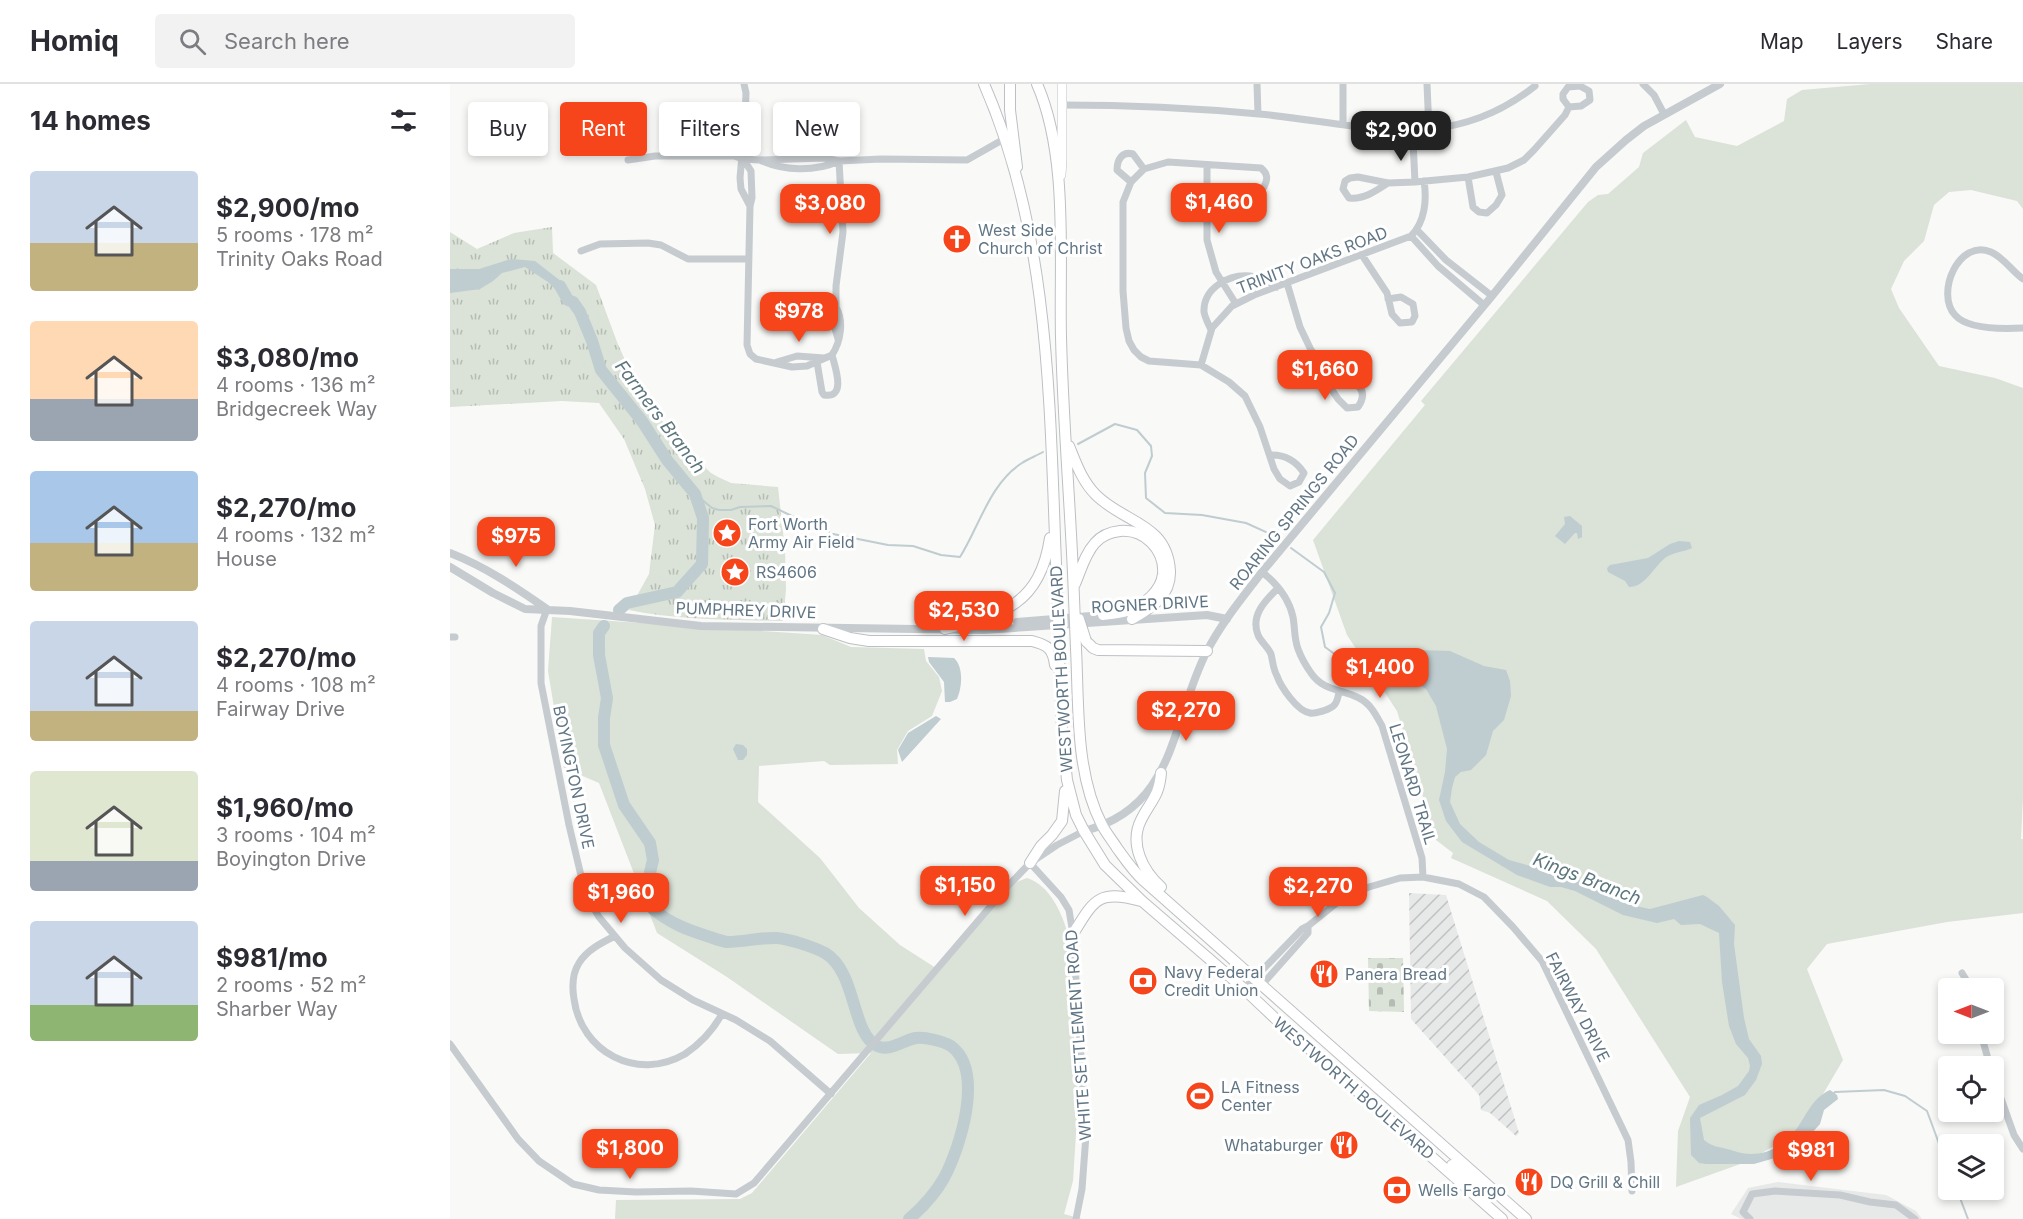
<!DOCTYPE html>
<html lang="en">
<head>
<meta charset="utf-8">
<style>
  :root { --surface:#fff; --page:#f2f2f3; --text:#2b2b33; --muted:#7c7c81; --line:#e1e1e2; --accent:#f6451a }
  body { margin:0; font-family:Inter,sans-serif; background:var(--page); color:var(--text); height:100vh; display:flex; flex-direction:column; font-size:22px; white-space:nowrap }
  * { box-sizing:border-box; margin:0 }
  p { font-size:20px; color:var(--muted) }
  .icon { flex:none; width:33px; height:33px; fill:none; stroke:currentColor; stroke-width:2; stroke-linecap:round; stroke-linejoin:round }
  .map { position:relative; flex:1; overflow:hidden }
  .details { display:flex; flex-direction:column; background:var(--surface); width:450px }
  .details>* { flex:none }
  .top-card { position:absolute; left:18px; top:18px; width:570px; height:54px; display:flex; gap:12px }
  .needle { width:39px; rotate:270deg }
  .controls { position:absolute; left:1488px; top:894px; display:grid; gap:12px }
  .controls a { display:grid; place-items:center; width:66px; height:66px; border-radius:6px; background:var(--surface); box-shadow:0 3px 9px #0003; font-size:30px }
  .price { position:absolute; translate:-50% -51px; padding:0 14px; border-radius:12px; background:var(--accent); color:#fff; font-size:20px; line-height:39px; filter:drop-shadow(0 2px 3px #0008) }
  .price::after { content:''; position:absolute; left:50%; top:36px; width:18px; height:14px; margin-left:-9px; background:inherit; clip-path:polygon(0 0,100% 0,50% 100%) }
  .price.selected { background:#222; color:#fff }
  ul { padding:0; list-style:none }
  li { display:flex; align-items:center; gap:18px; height:150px; padding:0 30px }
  li span { display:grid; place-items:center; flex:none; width:168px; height:120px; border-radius:6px; color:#555 }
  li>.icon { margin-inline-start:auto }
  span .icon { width:72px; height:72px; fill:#fffc; stroke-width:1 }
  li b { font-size:26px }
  h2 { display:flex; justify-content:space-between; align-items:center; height:72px; padding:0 30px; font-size:26px }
  .chip { padding:0 21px; border-radius:6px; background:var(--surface); box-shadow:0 3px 9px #0003; font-size:21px; line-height:54px }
  .chip.selected { background:var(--accent); color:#fff }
  header { display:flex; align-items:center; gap:36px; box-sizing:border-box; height:84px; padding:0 30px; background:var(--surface); border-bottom:2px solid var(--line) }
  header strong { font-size:28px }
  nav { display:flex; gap:33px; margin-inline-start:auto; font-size:21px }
  .search { width:420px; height:54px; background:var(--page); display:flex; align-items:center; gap:15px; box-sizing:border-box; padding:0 21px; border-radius:6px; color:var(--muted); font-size:22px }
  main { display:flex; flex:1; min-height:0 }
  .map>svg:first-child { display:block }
  .built { fill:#e7e8e8 }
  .industrial { fill:url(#industrial-furrows) }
  .grass { fill:#dbe2d7 }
  .cemetery { fill:url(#cemetery-stones) }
  .park { fill:url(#park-tufts) }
  .water { fill:#bfccd0 }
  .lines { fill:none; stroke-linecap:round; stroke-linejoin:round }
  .stream { stroke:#bfccd0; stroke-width:2 }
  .river { stroke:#bfccd0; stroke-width:12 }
  .secondary-casing { stroke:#b8bfc4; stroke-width:10 }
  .primary-casing { stroke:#bcc0c4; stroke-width:12 }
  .minor { stroke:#c6cbcf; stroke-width:7 }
  .tertiary { stroke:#c6cbcf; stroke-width:8 }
  .secondary { stroke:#fff; stroke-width:9 }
  .primary { stroke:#fff; stroke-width:10 }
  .primary-bridge-casing { stroke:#bcc0c4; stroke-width:12; stroke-linecap:butt }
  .primary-bridge { stroke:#fff; stroke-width:10 }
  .labels { text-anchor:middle; stroke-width:6; stroke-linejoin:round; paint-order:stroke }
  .poi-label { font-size:16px; fill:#617685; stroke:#fff; text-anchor:start }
  .street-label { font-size:16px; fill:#617685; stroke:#fff }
  .water-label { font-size:18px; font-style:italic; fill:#5c767e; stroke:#fff }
</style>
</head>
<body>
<header>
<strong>Homiq</strong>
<div class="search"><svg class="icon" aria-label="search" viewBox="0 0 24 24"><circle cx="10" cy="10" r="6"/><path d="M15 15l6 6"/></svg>Search here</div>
<nav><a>Map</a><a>Layers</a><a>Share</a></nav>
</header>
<main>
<section class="details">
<h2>14 homes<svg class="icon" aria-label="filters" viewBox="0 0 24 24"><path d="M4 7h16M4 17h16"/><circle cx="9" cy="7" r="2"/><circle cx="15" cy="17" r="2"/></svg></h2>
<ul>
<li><span style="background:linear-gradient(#c9d6e8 60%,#c2b280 0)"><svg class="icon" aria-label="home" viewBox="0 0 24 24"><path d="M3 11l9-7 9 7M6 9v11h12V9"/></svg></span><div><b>$2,900/mo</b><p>5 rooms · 178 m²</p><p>Trinity Oaks Road</p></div></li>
<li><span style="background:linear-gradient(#ffd9b3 65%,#9aa5b1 0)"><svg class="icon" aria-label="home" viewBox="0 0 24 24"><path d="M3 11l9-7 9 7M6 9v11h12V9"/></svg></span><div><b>$3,080/mo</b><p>4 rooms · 136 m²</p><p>Bridgecreek Way</p></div></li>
<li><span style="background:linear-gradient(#a9c7e8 60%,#c2b280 0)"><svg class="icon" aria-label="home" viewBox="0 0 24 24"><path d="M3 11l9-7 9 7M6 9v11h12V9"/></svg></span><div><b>$2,270/mo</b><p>4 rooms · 132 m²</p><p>House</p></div></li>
<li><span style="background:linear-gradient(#c9d6e8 75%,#c2b280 0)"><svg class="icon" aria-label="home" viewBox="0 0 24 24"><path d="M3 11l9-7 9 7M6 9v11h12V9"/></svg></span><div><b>$2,270/mo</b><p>4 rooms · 108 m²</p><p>Fairway Drive</p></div></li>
<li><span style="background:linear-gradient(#dfe7d0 75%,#9aa5b1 0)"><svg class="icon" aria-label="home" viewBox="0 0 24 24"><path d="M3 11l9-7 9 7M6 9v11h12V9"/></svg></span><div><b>$1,960/mo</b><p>3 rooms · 104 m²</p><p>Boyington Drive</p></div></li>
<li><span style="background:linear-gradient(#c9d6e8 70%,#8fb573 0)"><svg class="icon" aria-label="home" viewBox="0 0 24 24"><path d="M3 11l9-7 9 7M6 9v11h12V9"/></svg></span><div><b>$981/mo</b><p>2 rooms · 52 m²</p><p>Sharber Way</p></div></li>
</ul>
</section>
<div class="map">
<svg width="1573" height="1135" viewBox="0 0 1573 1135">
  <defs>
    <pattern id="industrial-furrows" width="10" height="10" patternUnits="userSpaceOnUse" patternTransform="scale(1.5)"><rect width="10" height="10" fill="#e7e8e8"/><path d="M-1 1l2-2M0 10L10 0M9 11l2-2" fill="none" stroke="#bfc1c2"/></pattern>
    <pattern id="cemetery-stones" width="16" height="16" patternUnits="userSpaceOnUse" patternTransform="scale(1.5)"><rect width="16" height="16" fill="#dbe2d7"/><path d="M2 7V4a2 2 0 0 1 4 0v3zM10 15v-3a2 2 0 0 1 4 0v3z" fill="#b5bcb4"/></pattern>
    <pattern id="park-tufts" width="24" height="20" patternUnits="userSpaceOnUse" patternTransform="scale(1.5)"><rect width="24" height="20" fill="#dbe2d7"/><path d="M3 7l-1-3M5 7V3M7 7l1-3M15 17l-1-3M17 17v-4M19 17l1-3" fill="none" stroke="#b5bcb4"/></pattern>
  </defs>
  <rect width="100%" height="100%" fill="#f9f9f7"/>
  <path class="built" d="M1328,1098l108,13 30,16 6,8h-181l-10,-5 17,-26z"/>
  <path class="industrial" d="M959,809l37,2 73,238 -3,3 -26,-23 -9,-3 -2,-15 -68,-76z"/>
  <path class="grass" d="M1420,0h153v125l-6,-8 -46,-11 -22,2 -15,13 -10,36 -20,20 -13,28 8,19 40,58 56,12 28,10v409l-2,42h2v74l-76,9 -120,22 -20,25 36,91 -41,70 -56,32 -70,25 2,-56 12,-34 -94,-148 -49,-48 -96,-43 2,-5 -17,-13 -39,-129 -50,-76 -34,-95 112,-135 -4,-4 167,-199 10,-7 10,-1 31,-27 4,-14 43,-33 9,17 42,9 47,-25 3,-22 15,-9z
    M102,533l270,18 29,12 73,2 2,12 13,16 3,14 -10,25 -24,15 -11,19 1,14 -68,1 -6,-4 -65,5 -1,36 62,56 39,50 41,37 39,25 75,-87 13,-5c22,7 34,33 40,53l11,170 -5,80 -9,33 18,5h-467l1,-19 124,-1 12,-6 119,-140 -33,1 -111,-77 -70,-44 -58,-150 -35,-15 -16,-97z"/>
  <path class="cemetery" d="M918,874h35l1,54 -35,-1z"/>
  <path class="park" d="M102,143l1,26 43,32 21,57 19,43 14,21 31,38 30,29 7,4 13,6 47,4 7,63 1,39 -3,32c-49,-1 -106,-1 -154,-11l20,-36 6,-49 -10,-36 -21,-50 -25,-36 -37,-2 -112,6v-175l27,17 37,-16z"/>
  <path class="water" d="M61,175l24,2 27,21 9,11 1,8 -7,-2 -17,-17 -23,-15 -23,6 -9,8 -13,8 -30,4v-24h29z
    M1120,432l12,10v11l-4,2 -1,-6h-2l-10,11 -10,-8 10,-12 -1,-7z
    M1229,457l11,1 2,6c-8,4 -19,4 -27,10 -12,10 -20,29 -36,29l-4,-6 -17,-9 -1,-4 3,-3 38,-7 22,-14z
    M968,566l32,1 34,15 22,4 4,11 1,15 -7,24 -11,11 -7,24 -15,15 -10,2 -6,5 -3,11 -2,14 10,22 19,18 30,18 70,20 47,24 24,5 53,-14 4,2 12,9 16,19 -1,19 10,74 5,21 12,17 1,8 -6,16 -11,15 -45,23 4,22c9,8 19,7 30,11 23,8 47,-1 61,-20 12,-16 17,-33 35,-41l7,5 1,4 -14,11 -4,14 -19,21 -12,9 -35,10h-48l-7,-1 -8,-8 -1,-37 9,-13 23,-10 16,-9 11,-15 1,-5 -2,-8 -12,-14 -7,-18 -7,-44 -3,-49 -19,-9 -19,1 -7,-6 -17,4 -34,-8 -48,-24 -14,-4h-11l-33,-12 -55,-33 -16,-21 -7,-21 6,-28 2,-23 -11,-43 -10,-17 -11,-7 -7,-1 -9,-7 1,-16 6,-5z
    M478,573l26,1c10,9 8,30 3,41l-7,3h-5l-1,-20 -15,-20z
    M486,632l5,3 -39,43 -4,-12 10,-17z
    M286,660l7,1 4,4v6l-4,5h-5l-5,-11z"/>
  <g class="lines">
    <path class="stream" d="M628,360l37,-20 22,6 14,16 1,10 -7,17 1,25 19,15 37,2 44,8 31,14
      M245,410l17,14 7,2h12l9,-3 31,-1 23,11 19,11 16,4
      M383,450l55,11 25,1 28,9 19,2c19,-30 30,-74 62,-94 6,-4 14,-7 21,-11
      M841,464l33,24 11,21 -6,20 -8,14 4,20 19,14 56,7
      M1383,1010l2,-2 49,-2 21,6 22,15 21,57
      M1507,1106l11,29"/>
    <path class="river" d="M110,202l8,14 5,2 7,10 12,29 9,29 41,51 25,39 28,34 8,24 -1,46 -25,28 -50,11 -8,7
      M154,542l-5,7v22l8,43 -3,20v27l20,60 26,38 3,17 -5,21 5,28c18,15 35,21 57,28 6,2 11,4 17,5 17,0 34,-5 50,-4 12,1 37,9 48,15 32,19 26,80 52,93 12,6 27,-6 39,-8 9,-1 27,3 35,8 34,25 9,102 -7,132 -9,16 -21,29 -35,41"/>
    <g class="secondary-casing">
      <path id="secondary" d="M611,91l1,-15v-76"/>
    </g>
    <g class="primary-casing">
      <path id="primary" d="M534,0c72,164 65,350 74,525
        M560,0v26l7,57
        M587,0c32,73 22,175 24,253 2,87 10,174 13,261
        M619,362c7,17 13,35 27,49 28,28 71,28 74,76 1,25 -19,37 -38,48
        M625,500c6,-14 10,-30 20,-41 6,-7 16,-11 25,-12 24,-2 45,18 43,43 -2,17 -18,30 -33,36 -8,3 -18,4 -27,5
        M373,545l27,9 19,3h163c16,4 21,8 23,24
        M495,545c58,-14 95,-25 105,-91
        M636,557l7,7 5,2 109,1
        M626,565c3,57 -1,124 26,176 4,8 10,15 15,23 8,11 16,23 26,32l383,339
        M609,570l3,76 5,50 9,35 8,16 21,34 37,36 101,87 36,34 223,197
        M580,779l11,-17 11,-11 10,-14 3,-30
        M711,803c-18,-16 -32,-43 -20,-67 10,-20 18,-23 20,-47
        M623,850c21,-34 25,-45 68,-33
        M1002,1081l23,19 4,1 4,-4"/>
    </g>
    <path class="minor" d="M294,0l2,9 -1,27 -5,58 1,11 9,17
      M807,0l1,30
      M893,0v40
      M977,0l2,46
      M1193,0l11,11 10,19
      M1130,2l9,5 1,9 -9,6 -12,1 -6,-8v-5l5,-7z
      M612,21c66,0 132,3 197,9 101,9 187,43 276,-28
      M963,57l2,41
      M293,75l8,12 1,27 -2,8 -3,139 3,9 6,5 36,8 15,-1 25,-11c9,-14 12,-34 4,-48
      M178,76l27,-4h79l9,3 16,1 65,-2 15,3 42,-2 86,1 37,-21
      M310,76c23,11 55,12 79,1
      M757,81v75l9,32 20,32
      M1018,93l5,30 6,5 8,1 9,-8 6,-10 -6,-23
      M681,98l-14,-12c0,-10 5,-19 16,-16l11,15
      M938,99c-12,8 -25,17 -39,15l-6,-9 2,-8 5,-3 8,-1 30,6 27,-1 53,-5 40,-9 16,-8 10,-10 31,-35 4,-8
      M757,103l51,3 6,-3c4,-8 4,-13 -3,-19l-93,-6 -24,7 -13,13 -8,20v89l3,37 3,13 5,9 7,7 8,4 52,4 28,17 16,14 15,31 14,42 6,10 10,7 9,-4 5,-9c-8,-12 -20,-19 -34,-18
      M967,146l29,30 46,36
      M961,152l27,30 46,39
      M131,167l19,-7 48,-1 13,2 27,14h61
      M912,171l25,38 5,21 8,9 12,-1 3,-6 -2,-12 -12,-7 -13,2
      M1573,195c-11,-8 -20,-22 -32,-27 -32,-14 -56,41 -36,63 13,15 50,14 68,13
      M837,199l13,44 11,23 20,26 1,14 6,9 9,9 11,-1c15,-22 -11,-28 -27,-31
      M761,246c-2,-5 -6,-12 -7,-18 -1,-24 25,-38 46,-36 9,1 19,7 27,11
      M388,255l-4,-14v-9l2,-9v-21l7,-54 -4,-71
      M327,278l20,-6 27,2
      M367,278l5,30 2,3c23,4 11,-28 8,-40
      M751,281l11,-37 20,-22 22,-11 157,-59c14,-14 16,-36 13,-55
      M812,488c14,11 27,27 31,45 2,11 1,21 5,32 3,8 8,17 13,24 12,18 31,16 48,25 12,6 17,17 23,28l40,132 1,19
      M828,504c-12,12 -28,27 -20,47 3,7 10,12 13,19 2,8 2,15 6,22 4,11 20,35 33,37 4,1 9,-1 13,-2 12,-4 14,-7 16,-19
      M97,525l-6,17v57l28,142 14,59 7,18 9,15 26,31 36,32 32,20 43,20 34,21 61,53
      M0,553h5
      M580,779l31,34 8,13 4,24 13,201 -4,54 -6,30
      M858,842l36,-29 25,-10 31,-9 23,-1 36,7 25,13 29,30 29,34 86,179 3,22 1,29
      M165,852c-14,7 -28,14 -36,27 -7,11 -7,24 -5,36 7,53 63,83 111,55 15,-10 28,-24 37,-40
      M1512,889l9,15
      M794,905l58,-60 6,-3v7l-56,63
      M1531,950l9,32
      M0,960l68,95 21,22 34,23 26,6 37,2 55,-1 45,3 18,-11 253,-296 23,-24 27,-18 27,-14
      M1544,995l20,56 9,14
      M1300,1135l-7,-7 9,-18 23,-3 65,4 30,7 26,3 19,14"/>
    <path class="tertiary" d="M0,469c34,13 67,35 97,56
      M0,483l43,26 32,16 45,2 131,15 283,4 223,-15 20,4
      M567,538l86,-7
      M634,747c93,-24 86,-108 123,-180 15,-29 36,-54 55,-79l230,-276 104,-129 30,-27 18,-14 76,-42"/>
    <use href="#secondary" class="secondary"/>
    <use href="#primary" class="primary"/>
    <g class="primary-bridge-casing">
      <path id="primary-bridge" d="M624,514l2,51
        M608,525l1,45
        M629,535l7,22"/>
    </g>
    <use href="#primary-bridge" class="primary-bridge"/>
  </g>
  <defs>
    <g id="church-disc" transform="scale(1.5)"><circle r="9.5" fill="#f6451a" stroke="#fff"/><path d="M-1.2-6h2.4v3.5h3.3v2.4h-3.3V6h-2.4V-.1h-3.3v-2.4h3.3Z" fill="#fff"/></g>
    <g id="sight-disc" transform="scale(1.5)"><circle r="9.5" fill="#f6451a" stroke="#fff"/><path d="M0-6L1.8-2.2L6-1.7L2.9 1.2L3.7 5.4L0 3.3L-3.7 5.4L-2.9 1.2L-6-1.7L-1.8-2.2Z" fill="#fff"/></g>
    <g id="restaurant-disc" transform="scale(1.5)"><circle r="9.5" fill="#f6451a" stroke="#fff"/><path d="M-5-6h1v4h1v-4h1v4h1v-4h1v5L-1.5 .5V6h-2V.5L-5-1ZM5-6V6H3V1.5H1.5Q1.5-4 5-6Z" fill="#fff"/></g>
    <g id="bank-disc" transform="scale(1.5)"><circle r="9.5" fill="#f6451a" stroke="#fff"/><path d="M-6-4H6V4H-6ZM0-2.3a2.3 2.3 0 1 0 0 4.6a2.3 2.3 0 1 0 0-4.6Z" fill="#fff"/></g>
    <g id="stadium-disc" transform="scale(1.5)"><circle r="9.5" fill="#f6451a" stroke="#fff"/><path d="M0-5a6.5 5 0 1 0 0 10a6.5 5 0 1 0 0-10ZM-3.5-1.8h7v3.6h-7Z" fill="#fff"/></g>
  </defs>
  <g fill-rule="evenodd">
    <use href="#church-disc" x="507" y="155"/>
    <use href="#sight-disc" x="277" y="449"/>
    <use href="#sight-disc" x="285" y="488"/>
    <use href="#restaurant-disc" x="874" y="890"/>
    <use href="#bank-disc" x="693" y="897"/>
    <use href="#stadium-disc" x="750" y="1012"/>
    <use href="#restaurant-disc" x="894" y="1061"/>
    <use href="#restaurant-disc" x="1079" y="1098"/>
    <use href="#bank-disc" x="947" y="1106"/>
  </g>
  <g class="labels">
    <g class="poi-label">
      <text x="528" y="152">West Side<tspan x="528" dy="18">Church of Christ</tspan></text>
      <text x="298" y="446">Fort Worth<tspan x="298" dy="18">Army Air Field</tspan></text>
      <text x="306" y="494">RS4606</text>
      <text x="714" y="894">Navy Federal<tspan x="714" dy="18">Credit Union</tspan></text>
      <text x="895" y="896">Panera Bread</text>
      <text x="771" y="1009">LA Fitness<tspan x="771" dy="18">Center</tspan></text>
      <text x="873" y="1067" text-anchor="end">Whataburger</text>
      <text x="1100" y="1104">DQ Grill &amp; Chill</text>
      <text x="968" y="1112">Wells Fargo</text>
    </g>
    <g class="street-label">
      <text transform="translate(862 176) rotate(-21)" y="6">TRINITY OAKS ROAD</text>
      <text transform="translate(844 428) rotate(-51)" y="6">ROARING SPRINGS ROAD</text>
      <text transform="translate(700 520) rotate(-3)" y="6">ROGNER DRIVE</text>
      <text transform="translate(296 526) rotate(2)" y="6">PUMPHREY DRIVE</text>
      <text transform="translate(611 585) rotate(-93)" y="6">WESTWORTH BOULEVARD</text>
      <text transform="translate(124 693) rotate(78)" y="6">BOYINGTON DRIVE</text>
      <text transform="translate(963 700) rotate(73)" y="6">LEONARD TRAIL</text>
      <text transform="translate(1128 923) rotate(63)" y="6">FAIRWAY DRIVE</text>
      <text transform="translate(628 951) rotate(-94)" y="6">WHITE SETTLEMENT ROAD</text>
      <text transform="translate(904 1004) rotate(41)" y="6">WESTWORTH BOULEVARD</text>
    </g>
    <g class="water-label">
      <text transform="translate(210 333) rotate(53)" y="6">Farmers Branch</text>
      <text transform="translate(1137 795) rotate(21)" y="6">Kings Branch</text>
    </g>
  </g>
</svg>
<div class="controls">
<a><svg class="needle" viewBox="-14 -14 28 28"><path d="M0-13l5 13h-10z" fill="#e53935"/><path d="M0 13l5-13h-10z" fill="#7c7c81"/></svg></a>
<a><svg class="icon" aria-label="locate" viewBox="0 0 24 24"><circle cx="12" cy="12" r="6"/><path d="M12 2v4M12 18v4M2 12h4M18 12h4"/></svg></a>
<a><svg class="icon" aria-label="layers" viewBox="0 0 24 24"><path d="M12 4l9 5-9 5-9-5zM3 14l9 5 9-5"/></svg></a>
</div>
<b class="price selected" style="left:951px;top:78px">$2,900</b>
<b class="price" style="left:769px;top:150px">$1,460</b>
<b class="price" style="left:380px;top:151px">$3,080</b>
<b class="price" style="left:349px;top:259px">$978</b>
<b class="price" style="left:875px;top:317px">$1,660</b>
<b class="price" style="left:66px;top:484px">$975</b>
<b class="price" style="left:514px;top:558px">$2,530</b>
<b class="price" style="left:930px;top:615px">$1,400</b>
<b class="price" style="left:736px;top:658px">$2,270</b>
<b class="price" style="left:515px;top:833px">$1,150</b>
<b class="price" style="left:868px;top:834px">$2,270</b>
<b class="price" style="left:171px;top:840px">$1,960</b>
<b class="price" style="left:180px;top:1096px">$1,800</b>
<b class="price" style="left:1361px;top:1098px">$981</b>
<div class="top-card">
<a class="chip">Buy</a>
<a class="chip selected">Rent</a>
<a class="chip">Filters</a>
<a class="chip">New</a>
</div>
</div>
</main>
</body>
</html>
